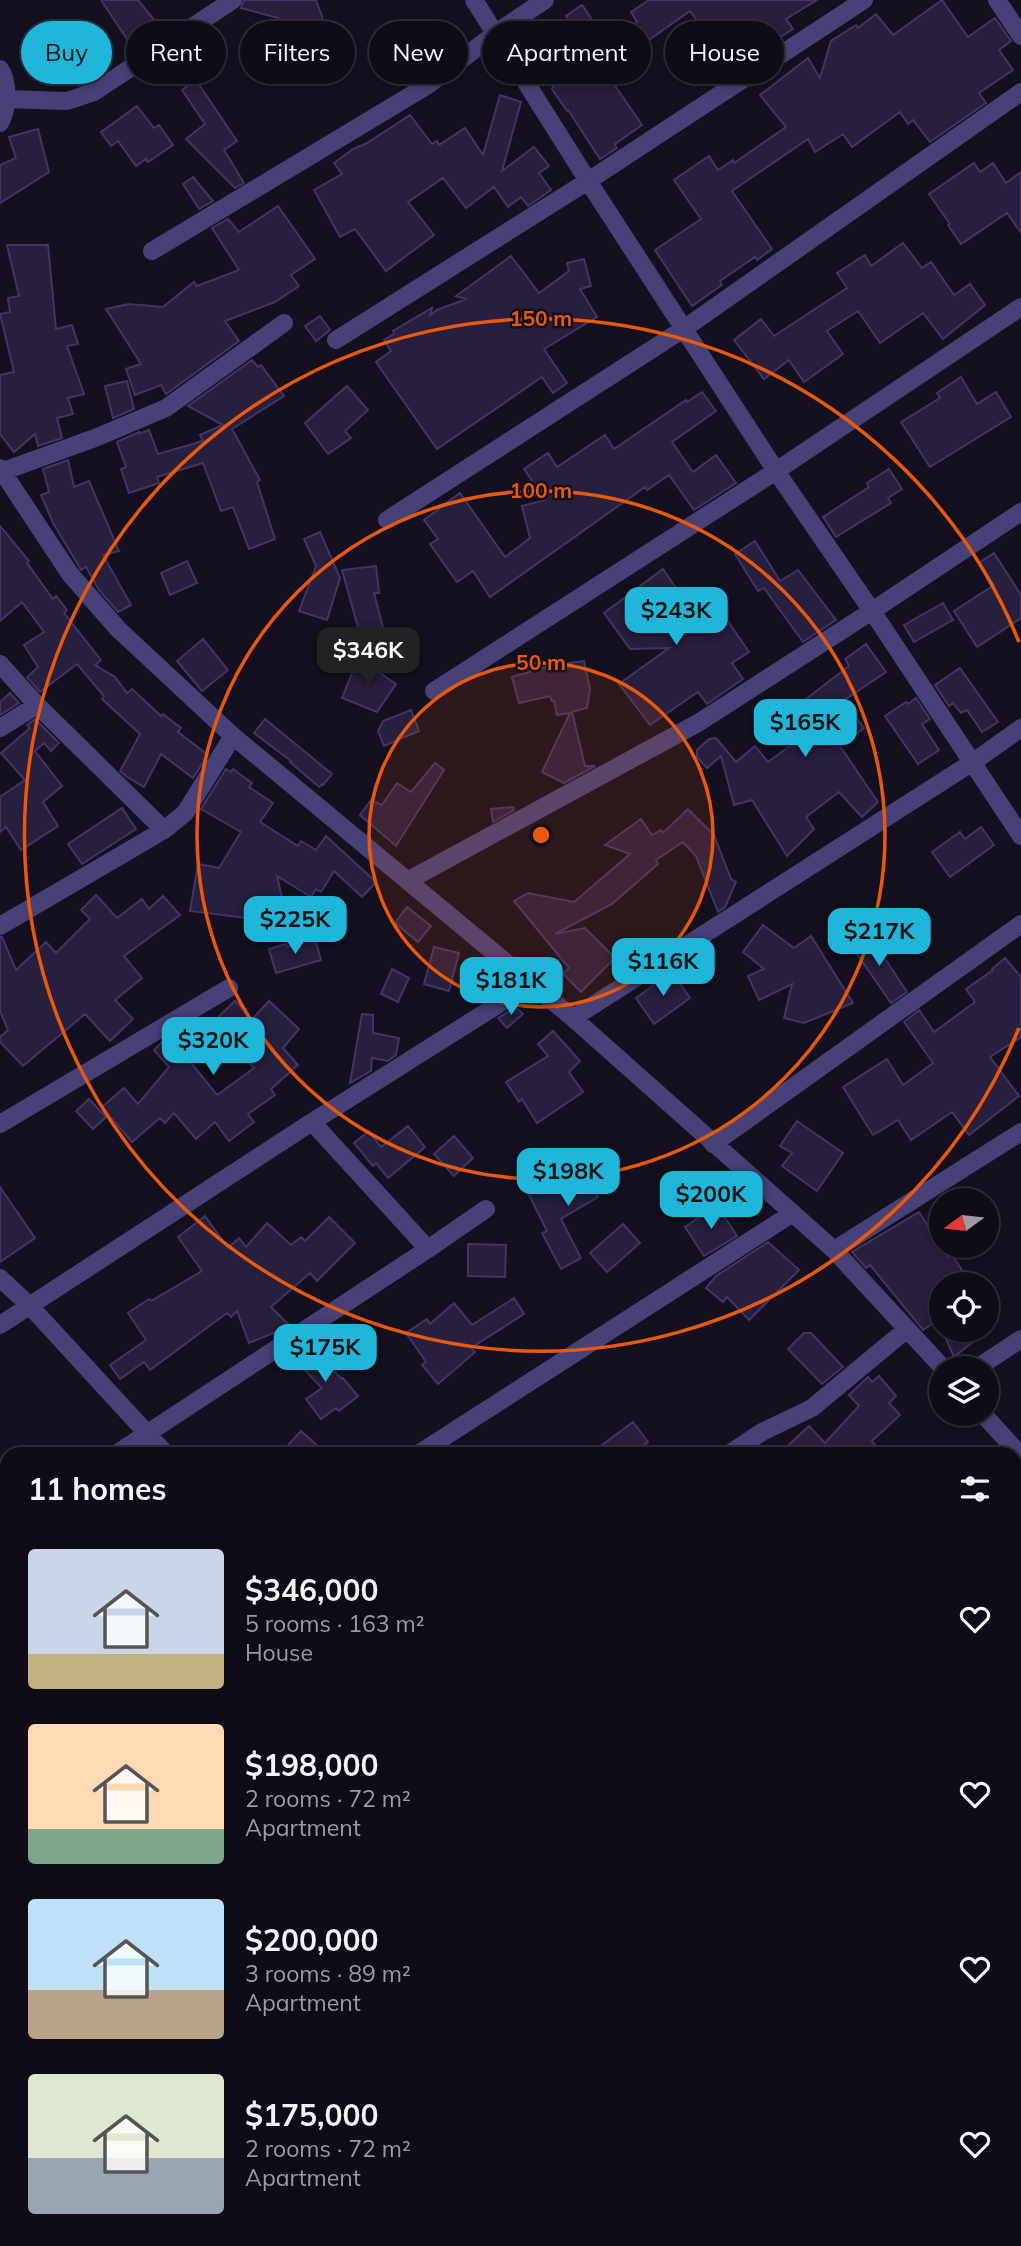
<!DOCTYPE html>
<html lang="en">
<head>
<meta charset="utf-8">
<style>
  :root { --surface:#0f0c17; --page:#181520; --text:#f1f3f6; --muted:#9b9ba1; --line:#2f2c36; --accent:#1fb6da }
  body { margin:0; font-family:Mulish,sans-serif; background:var(--page); color:var(--text); height:100vh; display:flex; flex-direction:column; font-size:26px; white-space:nowrap }
  * { box-sizing:border-box; margin:0 }
  p { font-size:23px; color:var(--muted) }
  .icon { flex:none; width:38px; height:38px; fill:none; stroke:currentColor; stroke-width:2; stroke-linecap:round; stroke-linejoin:round }
  .map { position:relative; flex:1; overflow:hidden }
  .sheet { position:absolute; left:0px; top:1447px; width:1022px; height:800px; display:flex; flex-direction:column; background:var(--surface); border-radius:21px 21px 0 0; box-shadow:0 4px 10px #0003,0 0 0 2px var(--line) }
  .sheet>* { flex:none }
  .hud { position:absolute; left:21px; top:21px; width:980px; height:63px; display:flex; gap:14px }
  .needle { width:46px; rotate:255deg }
  .fabs { position:absolute; left:929px; top:1188px; display:grid; gap:14px }
  .fabs a { display:grid; place-items:center; width:70px; height:70px; border-radius:50%; background:var(--surface); box-shadow:0 4px 10px #0003,0 0 0 2px var(--line); font-size:35px }
  .price { position:absolute; translate:-50% -60px; padding:0 16px; border-radius:14px; background:var(--accent); color:#111; font-size:23px; line-height:46px; filter:drop-shadow(0 2px 4px #0008) }
  .price::after { content:''; position:absolute; left:50%; top:42px; width:21px; height:16px; margin-left:-10px; background:inherit; clip-path:polygon(0 0,100% 0,50% 100%) }
  .price.current { background:#222; color:#fff }
  ul { padding:0; list-style:none }
  li { display:flex; align-items:center; gap:21px; height:175px; padding:0 28px }
  li span { display:grid; place-items:center; flex:none; width:196px; height:140px; border-radius:7px; color:#555 }
  li>.icon { margin-inline-start:auto }
  span .icon { width:84px; height:84px; fill:#fffc; stroke-width:1 }
  li b { font-size:30px }
  h2 { display:flex; justify-content:space-between; align-items:center; height:84px; padding:0 28px; font-size:30px }
  .pill { padding:0 24px; border-radius:32px; background:var(--surface); box-shadow:0 4px 10px #0003,0 0 0 2px var(--line); font-size:24px; line-height:63px }
  .pill.current { background:var(--accent); color:#111 }
  .map>svg:first-child { display:block }
  .building { fill:#281e3d; stroke:#423466; stroke-width:2 }
  .lines { fill:none; stroke-linecap:round; stroke-linejoin:round }
  .minor { stroke:#484178; stroke-width:18 }
  .ring { fill:none; stroke:#e8590c; stroke-width:3.5 }
  .centre { fill:#e8590c; stroke:#14101f; stroke-width:3.5 }
  .ring-label { font-size:21px; text-anchor:middle; font-weight:bold; fill:#e8590c; stroke:#14101f; stroke-width:5; stroke-linejoin:round; paint-order:stroke }
</style>
</head>
<body>
<div class="map">
<svg width="1021" height="2246" viewBox="0 0 1021 2246">
  <rect width="100%" height="100%" fill="#14101f"/>
  <path class="building" d="M101,0h37l26,32 -29,19z
    M244,0h72l12,33 -56,4 6,-19 -37,-10z
    M649,0h168l-31,19 7,10 -22,14 -8,-12 -39,28 -34,-48 -85,60 37,54 -27,19 2,4 -17,11 -32,-49 -1,1 -15,-22 1,-3 41,-29 -28,-41 16,-11 25,37 30,-20 -6,-10z
    M942,0l26,37 27,-19 16,23 -12,9 14,20 -34,23 7,10 -56,39 -17,-22 -5,4 -8,-12 -48,35 -9,-13 -28,18 -7,-13 -76,52 40,58 -15,11 -2,-3 -35,24 2,4 -30,21 -37,-56 46,-31 -27,-39 35,-24 9,14 15,-10 1,3 52,-36 -26,-32 48,-37 12,20 11,-37 25,-16 2,3 18,-14 17,21z
    M439,23l16,27 -21,15 -17,-28z
    M196,80l41,61 -13,9 20,33 -9,5 -49,-49 19,-15 -23,-34z
    M500,95l21,7 -19,69 32,-24 15,19 -10,7 12,17 -23,16 -7,-9 -13,10 -14,-20 -28,21 -23,-30 -35,24 26,33 -48,36 -31,-42 -15,8 -26,-47 28,-16 -8,-11 19,-14 14,-6 43,-28 22,29 5,-3 2,4 26,-17 18,27z
    M137,106l17,22 5,-3 14,20 -25,17 -2,-3 -10,7 -18,-25 -7,5 -10,-14z
    M38,129l11,43 -49,31v-38l16,-7 -7,-21z
    M974,163l6,9 13,-9 13,20 15,-11v61l-14,-20 -46,31 -13,-19 2,-1 -21,-30z
    M193,177l20,24 -14,8 -16,-25z
    M278,206l37,53 -24,16 8,11 -24,16 -50,19 14,20 -73,53 -5,-9 -26,10 -9,-26 15,-5 -35,-55 23,-5 34,3 31,-25 3,4 42,-16 -27,-42 16,-9 11,13z
    M903,243l19,25 9,-6 23,33 16,-11 15,21 -42,34 -20,-26 -43,30 -22,-32 -31,20 16,23 -39,28 -15,-22 -25,19 -30,-39 27,-21 13,17 73,-48 -10,-15 28,-18 6,11z
    M7,245h41l8,84 16,-4 6,19 -11,2 17,48 -16,4 5,16 -16,4 5,20 -24,8 -3,-12 -21,18 -14,-18v-59l14,-3 -14,-58 10,-2 -2,-14 11,-2z
    M511,256l28,37 30,-22 -2,-8 17,-4 7,27 -11,3 17,28 -53,32 23,34 -14,10 -11,-16 -105,72 -61,-87 15,-11 -7,-11 10,-6 -1,-3 39,-23 -2,7 7,-5 29,-11 -10,-3z
    M320,316l10,14 -14,11 -11,-15z
    M252,360l6,7 3,-2 23,31 -52,33 28,51 -3,2 18,57 -26,10 -16,-42 -12,4 -18,-48 -46,14 2,6 -30,10 -8,-24 5,-2 -9,-25 22,-10v2l10,-4 9,24 45,-13 -3,-6 23,-10 -35,-19z
    M961,377l16,27 19,-12 15,25 -81,50 -29,-45 39,-24 -3,-5z
    M127,381l7,28 -21,9 -8,-32z
    M347,386l21,24 -23,21 6,7 -23,16 -23,-31z
    M702,392l14,19 -44,31 21,30 23,-17 20,28 -42,27 -25,-35 -22,15 -2,-3 -155,110 -17,-26 -16,11 -27,-38 8,-5 -14,-19 36,-27 45,64 25,-19 -8,-32 23,-6 -21,-31 24,-16 9,14 48,-32 9,14 72,-49 1,2z
    M68,460l6,27 15,-6 30,70 -16,4 28,50 -13,7 -19,-22 -13,-23 -5,3 -1,-2 -27,-45 -12,-28 8,-3 -6,-23z
    M889,469l13,20 -14,9 3,5 -55,34 -13,-20 46,-30 -2,-4z
    M0,526l29,35 -2,2 26,36 3,-3 11,14 -3,3 37,47 -6,5 20,12 12,16 5,-4 29,27 2,-2 18,14 -3,4 30,23 -15,23 -32,-24 -17,33 -17,-10 -7,-6 20,-37 -38,-35 2,-3 -27,-32 -37,28 -13,-15 11,-10 -14,-22 20,-13 -22,-30 -22,19z
    M320,532l20,46 -13,42 -28,-9 17,-45 -12,-27z
    M755,541l25,40 18,-11 38,50 -33,22 -39,-54 -6,3 -23,-37z
    M994,553l27,42v23l-44,29 -23,-36 40,-26 -15,-22z
    M187,561l10,22 -27,12 -9,-22z
    M376,566l3,27h-5l12,46 -27,-8 -17,-61z
    M663,569l25,37 20,-14 41,60 -17,11 11,16 -36,25 -9,-12 -48,33 -31,-41 50,-36 -39,1 -26,-36z
    M943,603l10,17 -39,22 -10,-17z
    M203,639l25,31 -26,21 -25,-30z
    M866,644l20,28 -43,29 21,27 -24,18 38,56 -16,15 -23,-25 -33,25 8,12 -27,27 -35,-56 -18,5 -13,-49 -14,12 -10,-11v-7l12,-11 7,-1 20,24 19,-16 13,16 38,-28 -17,-22 60,-46 -4,-7z
    M358,658l38,26 -19,28 -35,-14z
    M584,661l6,28 -3,19 -15,4 13,54h10l-31,17 -22,-11 28,-59 -13,2 -3,-14h-2l-2,-5 -31,7 -7,-26 38,-11z
    M960,668l38,54 -16,10 -15,-22 -6,3 -8,-10 -4,3 -14,-21z
    M10,693l9,10 -19,12v-13z
    M916,698l14,21 -8,5 17,26 -21,14 -33,-48 21,-14 2,2z
    M411,710l8,21 -35,15 -6,-15 5,-10z
    M35,719l24,24 -8,8 -7,-8 -9,8 27,35 -19,16 15,24 -37,24 -15,-23 -6,5v-35l25,-17 -24,-27 29,-25 -3,-3z
    M265,719l67,55 -9,11 -1,-1 -3,3 -29,-25 1,-1 -37,-28z
    M435,763l9,7 -48,76 -36,-31 11,-15 11,5 15,-22 14,9z
    M226,769l5,3 2,-3 8,6 11,8 -3,4 24,16 -13,19 38,24 3,-5 15,9 10,-14 50,46 -14,15 -28,-26 -13,21 -5,-3 -5,8 -34,-21 6,26 -31,9 3,8 -65,-8 8,-47 21,4 22,-36 -40,-23z
    M513,807l1,3 -21,12 -2,-13z
    M122,808l14,21 -54,35 -14,-20z
    M688,809l26,26 17,44 5,3 -11,25 -7,5 -22,-56 -13,-14 -27,18 2,4 -46,40 -57,30 30,-6 30,30 -34,34 -18,-18 6,-6 -55,-67 14,-8 46,9 56,-48 -25,-9 36,-26 11,16 9,-5 2,3z
    M981,827l13,18 -44,32 -18,-25 28,-20 5,7z
    M96,895l21,23 25,-19 7,10 14,-13 17,19 -56,41 18,22 -27,22 18,19 -23,22 -25,-27 -62,52 -23,-24v-5l8,-7 -8,-19v-74h2l14,33 30,-28 10,11 34,-34 -9,-9z
    M407,907l24,19 -13,16 -23,-19z
    M763,925l31,23 17,-12 42,67 -49,20 -20,-5 8,-34 -33,16 -11,-24 16,-7 -21,-17z
    M868,933l39,59 -16,11 -41,-59z
    M315,939l6,21 -45,13 -7,-24 17,-5 1,3z
    M434,947l25,6 -10,38 -25,-7z
    M1005,958l16,19v60l-31,20 29,39 -50,39 -17,-23 -41,28 -13,-20 -25,15 -30,-48 44,-28 16,26 30,-22 -29,-41 15,-12 15,22 41,-30 -9,-13 27,-19 -1,-1z
    M392,969l17,9 -11,24 -17,-8z
    M672,972l18,26 -36,26 -18,-26z
    M235,1001l17,18 17,-18 30,28 -16,19 15,17 -27,24 4,6 -27,19 6,8 -25,19 -14,-19 -19,17 -22,-26 -9,10 -5,-5 -28,24 -30,-35 22,-19 14,16 31,-37 -15,-17 11,-11 3,-1 11,11 25,-27 13,13 -26,28 26,32 37,-27 -42,-45z
    M516,1007l7,7 -16,14 -9,-10z
    M362,1014l11,1v18l26,5 -3,17 -8,6 -16,-3 -1,13 -21,12z
    M553,1031l27,30 -11,11 14,20 -46,31 -15,-24 -3,3 -13,-20 42,-26 -10,-12z
    M89,1099l17,18 -13,12 -17,-18z
    M797,1121l46,32 -26,38 -35,-25 10,-13 -12,-7z
    M408,1126l17,21 -37,31 -12,-15 -3,3 -19,-23 15,-12 12,16z
    M454,1136l19,22 -19,18 -20,-22z
    M606,1163l11,22 -21,9 2,3 -37,22 20,39 -20,11 -19,-36 5,-2 -21,-42 41,-8z
    M0,1187l35,51 -35,24z
    M717,1205l20,31 -33,20 -19,-29z
    M919,1212l29,45 4,-2 19,29h-29v33l-19,13 -53,-65 -4,3 -14,-16z
    M205,1216l23,32 11,-10 7,9 21,-24 24,22 10,-8 4,4 24,-24 26,26 -38,38 -7,-8 -39,34 19,19 -4,2 -37,15 -12,-32 -6,6 -4,-4 -77,57 -6,-8 -24,17 -10,-14 36,-25 -18,-27 21,-14 2,2 51,-30 -24,-34z
    M623,1224l17,19 -33,29 -17,-19z
    M768,1242l31,28 -50,50 -22,-23 -4,5 -17,-14 10,-12z
    M468,1244l38,1 -1,32 -37,-1z
    M514,1298l10,16 -53,34 4,4 -37,32 -16,-19 4,-3 -20,-29 21,-14 3,5 24,-21 18,22z
    M942,1330h46l-34,27z
    M804,1333h7l32,34 -21,17 -34,-35z
    M308,1345l34,34 1,-1 15,18 -19,15 -3,-3 -15,11 -15,-20 16,-11 -28,-29z
    M879,1376l17,20 -7,7 11,12 -28,26 10,13h-103l30,-28 16,17 34,-37 -10,-11 19,-18 4,5z
    M633,1422l15,20 -16,12h-42z
    M301,1431l26,23h-47z"/>
  <g class="lines">
    <path class="minor" d="M474,0l114,181 188,290 96,140 149,225
      M997,0l24,36
      M0,69c9,13 8,40 0,54
      M6,99l61,2 27,-9 139,-92
      M152,251l276,-166 68,-52 49,-33
      M336,340l252,-159 276,-181
      M0,468l70,106 48,55 115,107 340,282 261,232 109,118
      M1,472l94,-34 71,-30 118,-85
      M387,520l298,-192 336,-236
      M0,664l37,41 127,125
      M434,691l342,-220 245,-164
      M0,728l37,-23
      M409,880l289,-157 174,-112 149,-99
      M0,926l164,-96 21,-17 48,-77
      M573,1018l400,-256 48,-34
      M0,1124l229,-136
      M713,1144l308,-220
      M428,1249l58,-40
      M834,1250l187,-118
      M0,1278l30,28 136,148
      M0,1325l312,-203
      M977,1368l44,-29
      M983,1414l38,42
      M116,1454l312,-205 -116,-127 220,-139
      M418,1454l375,-241
      M729,1454l33,-22 50,-24 95,-79
      M1015,1472l6,-4
      M0,1525l7,-4
      M1015,1671l6,-4
      M0,1722l7,-5
      M1015,1868l6,-4
      M0,1908l7,2
      M1015,2072l6,-4
      M0,2083l7,2
      M1015,2146l6,1
      M703,2240l26,6
      M13,2246l2,-6
      M474,2246l1,-6
      M932,2246l2,-6"/>
  </g>
  <circle cx="541" cy="835" r="172" fill="#e8590c" fill-opacity=".12"/>
  <g class="ring">
    <circle cx="541" cy="835" r="172"/>
    <circle cx="541" cy="835" r="344"/>
    <path d="M1019 1028A516 516 0 1 1 1019 642"/>
  </g>
  <circle cx="541" cy="835" r="10" class="centre"/>
  <g class="ring-label">
    <text x="541" y="326">150 m</text>
    <text x="541" y="498">100 m</text>
    <text x="541" y="670">50 m</text>
  </g>
</svg>
<div class="fabs">
<a><svg class="needle" viewBox="-14 -14 28 28"><path d="M0-13l5 13h-10z" fill="#e53935"/><path d="M0 13l5-13h-10z" fill="#9b9ba1"/></svg></a>
<a><svg class="icon" aria-label="locate" viewBox="0 0 24 24"><circle cx="12" cy="12" r="6"/><path d="M12 2v4M12 18v4M2 12h4M18 12h4"/></svg></a>
<a><svg class="icon" aria-label="layers" viewBox="0 0 24 24"><path d="M12 4l9 5-9 5-9-5zM3 14l9 5 9-5"/></svg></a>
</div>
<b class="price" style="left:676px;top:647px">$243K</b>
<b class="price current" style="left:368px;top:687px">$346K</b>
<b class="price" style="left:805px;top:759px">$165K</b>
<b class="price" style="left:295px;top:956px">$225K</b>
<b class="price" style="left:879px;top:968px">$217K</b>
<b class="price" style="left:663px;top:998px">$116K</b>
<b class="price" style="left:511px;top:1017px">$181K</b>
<b class="price" style="left:213px;top:1077px">$320K</b>
<b class="price" style="left:568px;top:1208px">$198K</b>
<b class="price" style="left:711px;top:1231px">$200K</b>
<b class="price" style="left:325px;top:1384px">$175K</b>
<div class="hud">
<a class="pill current">Buy</a>
<a class="pill">Rent</a>
<a class="pill">Filters</a>
<a class="pill">New</a>
<a class="pill">Apartment</a>
<a class="pill">House</a>
</div>
<section class="sheet">
<h2>11 homes<svg class="icon" aria-label="filters" viewBox="0 0 24 24"><path d="M4 7h16M4 17h16"/><circle cx="9" cy="7" r="2"/><circle cx="15" cy="17" r="2"/></svg></h2>
<ul>
<li><span style="background:linear-gradient(#c9d6e8 75%,#c2b280 0)"><svg class="icon" aria-label="home" viewBox="0 0 24 24"><path d="M3 11l9-7 9 7M6 9v11h12V9"/></svg></span><div><b>$346,000</b><p>5 rooms · 163 m²</p><p>House</p></div><svg class="icon" aria-label="heart" viewBox="0 0 24 24"><path d="M12 20l-8-8c-3-5 5-10 8-4 3-6 11-1 8 4z"/></svg></li>
<li><span style="background:linear-gradient(#ffd9b3 75%,#7fa58c 0)"><svg class="icon" aria-label="home" viewBox="0 0 24 24"><path d="M3 11l9-7 9 7M6 9v11h12V9"/></svg></span><div><b>$198,000</b><p>2 rooms · 72 m²</p><p>Apartment</p></div><svg class="icon" aria-label="heart" viewBox="0 0 24 24"><path d="M12 20l-8-8c-3-5 5-10 8-4 3-6 11-1 8 4z"/></svg></li>
<li><span style="background:linear-gradient(#bfe0f5 65%,#b9a48a 0)"><svg class="icon" aria-label="home" viewBox="0 0 24 24"><path d="M3 11l9-7 9 7M6 9v11h12V9"/></svg></span><div><b>$200,000</b><p>3 rooms · 89 m²</p><p>Apartment</p></div><svg class="icon" aria-label="heart" viewBox="0 0 24 24"><path d="M12 20l-8-8c-3-5 5-10 8-4 3-6 11-1 8 4z"/></svg></li>
<li><span style="background:linear-gradient(#dfe7d0 60%,#9aa5b1 0)"><svg class="icon" aria-label="home" viewBox="0 0 24 24"><path d="M3 11l9-7 9 7M6 9v11h12V9"/></svg></span><div><b>$175,000</b><p>2 rooms · 72 m²</p><p>Apartment</p></div><svg class="icon" aria-label="heart" viewBox="0 0 24 24"><path d="M12 20l-8-8c-3-5 5-10 8-4 3-6 11-1 8 4z"/></svg></li>
</ul>
</section>
</div>
</body>
</html>
